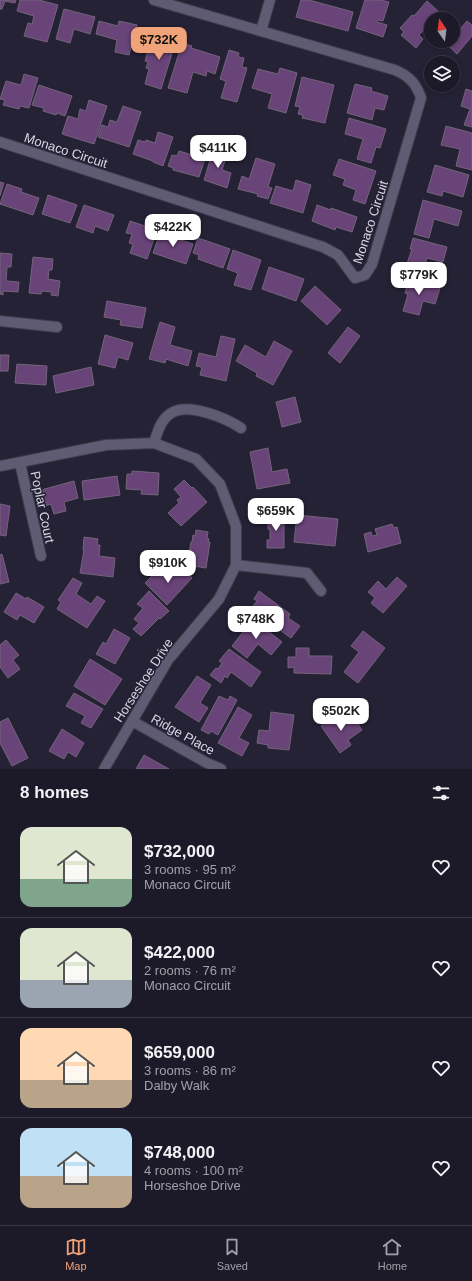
<!DOCTYPE html>
<html lang="en">
<head>
<meta charset="utf-8">
<style>
  :root { --surface:#1c1a28; --page:#292734; --text:#f1f3f6; --muted:#a0a1a8; --line:#3a3845; --accent:#f0a278 }
  body { margin:0; font-family:Arial,sans-serif; background:var(--page); color:var(--text); height:100vh; display:flex; flex-direction:column; font-size:15px; white-space:nowrap }
  * { box-sizing:border-box; margin:0 }
  p { font-size:13px; color:var(--muted) }
  .icon { flex:none; width:22px; height:22px; fill:none; stroke:currentColor; stroke-width:2; stroke-linecap:round; stroke-linejoin:round }
  .map { position:relative; height:769px; overflow:hidden }
  .details { display:flex; flex-direction:column; background:var(--surface); flex:1 }
  .details>* { flex:none }
  .needle { width:26px; rotate:346deg }
  .controls { position:absolute; left:424px; top:12px; display:grid; gap:8px }
  .controls a { display:grid; place-items:center; width:36px; height:36px; border-radius:50%; background:var(--surface); box-shadow:0 2px 6px #0003,0 0 0 1px var(--line); font-size:20px }
  .price { position:absolute; translate:-50% -34px; padding:0 9px; border-radius:8px; background:#fff; color:#222; font-size:13px; line-height:26px; filter:drop-shadow(0 1px 2px #0008) }
  .price::after { content:''; position:absolute; left:50%; top:24px; width:12px; height:9px; margin-left:-6px; background:inherit; clip-path:polygon(0 0,100% 0,50% 100%) }
  .price.active { background:var(--accent); color:#111 }
  ul { padding:0; list-style:none }
  li { display:flex; align-items:center; gap:12px; height:100px; padding:0 20px }
  li+li { border-top:1px solid var(--line) }
  li span { display:grid; place-items:center; flex:none; width:112px; height:80px; border-radius:12px; color:#555 }
  li>.icon { margin-inline-start:auto }
  span .icon { width:48px; height:48px; fill:#fffc; stroke-width:1 }
  li b { font-size:17px }
  h2 { display:flex; justify-content:space-between; align-items:center; height:48px; padding:0 20px; font-size:17px }
  .dock { display:flex; justify-content:space-around; align-items:center; height:56px; border-top:1px solid var(--line); background:var(--surface); font-size:11px; color:var(--muted) }
  .dock a { display:grid; justify-items:center; gap:2px }
  .dock .active { color:var(--accent) }
  .map>svg:first-child { display:block }
  .building { fill:#694479; stroke:#736479 }
  .lines { fill:none; stroke-linecap:round; stroke-linejoin:round }
  .street-casing { stroke:#3e3c4d; stroke-width:12 }
  .street { stroke:#5e5b72; stroke-width:10 }
  .labels { text-anchor:middle; stroke-width:3; stroke-linejoin:round; paint-order:stroke }
  .street-label { font-size:13px; fill:#d8d6e4; stroke:#252236 }
</style>
</head>
<body>
<div class="map">
<svg width="472" height="769" viewBox="0 0 472 769">
  <rect width="100%" height="100%" fill="#252236"/>
  <path class="building" d="M0,0h16l-1,3 -10,-2 -3,8h-2z
    M20,0h19l19,5 -11,37 -23,-6 4,-13 4,1 2,-8 -17,-5z
    M301,0h8l44,12 -5,19 -52,-14z
    M365,0h16l8,2 -6,19 -5,-1 -1,2 10,3 -4,12 -27,-9z
    M427,1l12,11 -6,7h-2v3l-12,13 4,4 -7,9 -15,-13 3,-3 -4,-4 12,-13 2,1z
    M64,9l31,8 -5,17 -16,-5 -4,14 -14,-4z
    M99,21l19,5 1,-5 18,4 -8,30 -14,-3 2,-12 -21,-6z
    M467,21l5,4v11l-15,18 -14,-13h10v-10l3,3z
    M159,35l14,4 -2,7 3,1 -13,42 -16,-5 4,-15 -3,-1 2,-6 -3,-1 6,-21 6,2z
    M182,43l10,3 -1,2 29,9 -5,17 -8,-3 -1,5 -13,-4 -6,21 -19,-5z
    M229,50l10,3 -1,4 6,1 -2,9 5,1 -10,34 -16,-4 5,-17 -6,-2z
    M280,68l17,5 -11,40 -18,-5 4,-14 -20,-6 6,-19 20,5z
    M24,74l14,4 -9,30 -9,-2 -1,3 -16,-4 2,-5 -5,-1 6,-18 15,4z
    M302,77l32,8 -9,38 -23,-5 1,-3 -5,-1 2,-7 -5,-1z
    M355,84l17,4 -1,3 17,5 -4,14 -9,-2 -3,12 -25,-7z
    M39,85l33,11 -7,20 -8,-3 -1,2 -13,-4 1,-3 -12,-3z
    M466,89l6,2v36l-8,-2 6,-16 -9,-3z
    M89,100l18,6 -13,38 -32,-10 6,-18 10,3 2,-10 6,2z
    M123,106l18,6 -12,35 -31,-10 4,-12 6,2 2,-7 7,2z
    M349,118l37,11 -6,19 -4,-1 -5,16 -14,-4 6,-20 -18,-5z
    M446,126l26,7v37l-16,-4 4,-17 -19,-4z
    M158,132l15,5 -10,29 -10,-4v-1l-20,-7 5,-14 7,2 1,-2 9,3z
    M214,147l14,4 -6,19 9,3 -4,15 -23,-8z
    M179,151l26,8 -6,18 -26,-7v-2l-5,-2 4,-11 5,1z
    M256,158l19,6 -7,23 4,1 -4,11 -11,-3 1,-2 -20,-5 4,-13 7,3z
    M339,159l37,12 -11,33 -12,-4 3,-10 -13,-5 2,-6 -12,-4z
    M435,165l34,10 -6,22 -20,-6 -1,5 -15,-4z
    M296,180l15,5 -8,28 -33,-10 6,-17 17,5z
    M0,182l4,1 -4,13z
    M7,184l15,5 -1,3 18,6 -6,17 -33,-11z
    M48,195l29,10 -7,18 -28,-9z
    M423,200l39,11 -4,15 -24,-7 -5,19 -15,-4z
    M84,205l30,10 -6,16 -13,-5 -2,7 -17,-6z
    M317,205l14,5v-2l26,9 -5,15 -16,-5 -1,3 -23,-9z
    M130,221l15,5 1,-3 12,4 -11,32 -17,-6 3,-9 -4,-1 3,-9 -6,-1z
    M160,233l33,11 -7,20 -33,-11z
    M198,238l32,11 -7,19 -25,-9 1,-4 -6,-2z
    M413,238l34,9 -4,15 -16,-4 -2,6 15,4 -3,12 -33,-8 8,-23h-2z
    M233,250l28,10 -10,30 -17,-5 4,-12 -11,-4z
    M0,253l12,1 -1,13h-4l-1,14 13,1 -1,10 -15,-1v4l-3,-1z
    M33,257l20,2 -1,11h-3l-1,9 12,2 -2,15 -7,-1 1,-3 -10,-1 -1,3 -12,-1z
    M269,267l35,12 -8,22 -34,-12z
    M409,279l31,9 -5,16 -12,-3 -4,14 -16,-4 5,-17 -3,-1z
    M315,286l26,24 -14,15 -26,-24z
    M107,301l39,7 -4,20 -22,-3 1,-5 -17,-3z
    M160,322l15,5 -5,18 22,6 -4,15 -22,-7 -1,4 -16,-4z
    M348,327l12,9 -20,27 -12,-10z
    M105,335l28,8 -5,17 -10,-3 -3,11 -17,-4z
    M221,336l14,3 -9,42 -26,-6 2,-8 -6,-1 3,-13 17,4z
    M274,341l18,10 -19,34 -17,-9 1,-3 -21,-12 9,-16 21,12z
    M0,355h9l-1,16h-8z
    M17,364l30,2 -1,19 -31,-2z
    M91,367l3,18 -38,8 -3,-17z
    M295,397l6,25 -19,5 -6,-25z
    M268,448l4,24 15,-3 3,14 -33,6 -7,-37z
    M132,471l27,2 -1,22 -17,-1 1,-4 -16,-1 1,-15h5z
    M117,476l3,19 -36,5 -2,-19z
    M184,480l8,8 1,-1 14,15 -26,24 -13,-13 11,-10 -2,-3 4,-3 -7,-8z
    M74,481l4,17 -14,4 2,9 -12,3 -3,-10 -6,2 -4,-16z
    M0,504l10,2 -4,30 -6,-1z
    M297,515l41,4 -3,27 -41,-4z
    M268,516h16v32h-17v-8h3v-11h-2z
    M392,524l2,4 3,-1 4,16 -33,9 -4,-18 7,-2 1,4 5,-1 -2,-6z
    M196,530l12,2 -1,6 2,1 -1,3h2l-4,26 -19,-3 4,-23h1l1,-7 2,1z
    M84,537l14,2 -1,6h3l-1,11 16,2 -2,19 -33,-4 4,-23h-1z
    M2,554l7,28 -9,2v-29z
    M181,568l11,10 -25,27 -22,-22 11,-11 5,5 6,-7 5,5z
    M397,577l10,9 -24,27 -12,-10 4,-5 -7,-6 10,-11 8,8z
    M73,578l9,5 -6,11 15,10 6,-8 8,5 -18,27 -30,-19 4,-7 -3,-2z
    M149,591l20,20 -9,8 -1,-1 -18,18 -8,-7 6,-6 -5,-4 9,-11 -6,-4z
    M259,591l31,23 -2,4 12,8 -9,12 -31,-22 -3,3 -9,-6 9,-12 -3,-2z
    M16,593l10,6 1,-2 17,10 -10,16 -14,-8 -3,5 -13,-8z
    M253,619l29,23 -11,13 -13,-11 -11,14 -15,-12z
    M114,629l16,9 -15,26 -19,-10 7,-12 3,2z
    M363,631l22,17 -27,35 -14,-11 15,-20 -8,-6z
    M6,640l13,15 -6,5 7,9 -12,9 -8,-11v-22z
    M296,648h13v8h23l-1,18 -37,-1v-6l-6,1v-11h8z
    M229,649l32,23 -10,15 -20,-15 -4,6 -2,-2 -4,7 -11,-8 6,-7 2,1 4,-6 -3,-2z
    M90,659l32,20 -17,26 -31,-19z
    M197,676l14,9 -11,18 8,5 -9,14 -24,-15z
    M74,693l29,16 -12,19 -10,-5 4,-7 -19,-10z
    M219,696l9,4 2,-4 7,4 -19,35 -7,-4 -2,3 -8,-4z
    M238,707l14,8 -13,23 10,5 -7,13 -24,-13z
    M271,712l23,3 -5,35 -21,-2v-3l-11,-2 2,-13 10,1z
    M337,714l6,9 10,-6 9,13 -14,10 3,5 -11,8 -19,-27z
    M8,718l20,40 -16,8 -12,-23v-21z
    M62,729l22,14 -8,14 -8,-5 -4,7 -15,-8z
    M144,755l25,14h-33z"/>
  <g class="lines">
    <g class="street-casing">
      <path id="street" d="M261,31l9,-31
        M0,142l323,105 15,8 17,23 10,-3 7,-11 49,-166c-5,-15 -12,-22 -26,-28l-241,-70
        M0,321l57,6
        M154,443c4,-12 7,-25 19,-31 17,-9 53,6 68,16
        M20,463l21,93
        M0,466l106,-21 48,-2 42,16 24,25 16,42v39l-17,34 -51,61 -64,109
        M236,565l71,8 14,18
        M132,721l75,42 14,6"/>
    </g>
    <use href="#street" class="street"/>
  </g>
  <g class="labels">
    <g class="street-label">
      <text transform="translate(66 150) rotate(18)" y="5">Monaco Circuit</text>
      <text transform="translate(370 222) rotate(-72)" y="5">Monaco Circuit</text>
      <text transform="translate(43 507) rotate(78)" y="5">Poplar Court</text>
      <text transform="translate(143 680) rotate(-57)" y="5">Horseshoe Drive</text>
      <text transform="translate(183 734) rotate(29)" y="5">Ridge Place</text>
    </g>
  </g>
</svg>
<div class="controls">
<a><svg class="needle" viewBox="-14 -14 28 28"><path d="M0-13l5 13h-10z" fill="#e53935"/><path d="M0 13l5-13h-10z" fill="#a0a1a8"/></svg></a>
<a><svg class="icon" aria-label="layers" viewBox="0 0 24 24"><path d="M12 4l9 5-9 5-9-5zM3 14l9 5 9-5"/></svg></a>
</div>
<b class="price active" style="left:159px;top:61px">$732K</b>
<b class="price" style="left:218px;top:169px">$411K</b>
<b class="price" style="left:173px;top:248px">$422K</b>
<b class="price" style="left:419px;top:296px">$779K</b>
<b class="price" style="left:276px;top:532px">$659K</b>
<b class="price" style="left:168px;top:584px">$910K</b>
<b class="price" style="left:256px;top:640px">$748K</b>
<b class="price" style="left:341px;top:732px">$502K</b>
</div>
<section class="details">
<h2>8 homes<svg class="icon" aria-label="filters" viewBox="0 0 24 24"><path d="M4 7h16M4 17h16"/><circle cx="9" cy="7" r="2"/><circle cx="15" cy="17" r="2"/></svg></h2>
<ul>
<li><span style="background:linear-gradient(#dfe7d0 65%,#7fa58c 0)"><svg class="icon" aria-label="home" viewBox="0 0 24 24"><path d="M3 11l9-7 9 7M6 9v11h12V9"/></svg></span><div><b>$732,000</b><p>3 rooms · 95 m²</p><p>Monaco Circuit</p></div><svg class="icon" aria-label="heart" viewBox="0 0 24 24"><path d="M12 20l-8-8c-3-5 5-10 8-4 3-6 11-1 8 4z"/></svg></li>
<li><span style="background:linear-gradient(#dfe7d0 65%,#9aa5b1 0)"><svg class="icon" aria-label="home" viewBox="0 0 24 24"><path d="M3 11l9-7 9 7M6 9v11h12V9"/></svg></span><div><b>$422,000</b><p>2 rooms · 76 m²</p><p>Monaco Circuit</p></div><svg class="icon" aria-label="heart" viewBox="0 0 24 24"><path d="M12 20l-8-8c-3-5 5-10 8-4 3-6 11-1 8 4z"/></svg></li>
<li><span style="background:linear-gradient(#ffd9b3 65%,#b9a48a 0)"><svg class="icon" aria-label="home" viewBox="0 0 24 24"><path d="M3 11l9-7 9 7M6 9v11h12V9"/></svg></span><div><b>$659,000</b><p>3 rooms · 86 m²</p><p>Dalby Walk</p></div><svg class="icon" aria-label="heart" viewBox="0 0 24 24"><path d="M12 20l-8-8c-3-5 5-10 8-4 3-6 11-1 8 4z"/></svg></li>
<li><span style="background:linear-gradient(#bfe0f5 60%,#b9a48a 0)"><svg class="icon" aria-label="home" viewBox="0 0 24 24"><path d="M3 11l9-7 9 7M6 9v11h12V9"/></svg></span><div><b>$748,000</b><p>4 rooms · 100 m²</p><p>Horseshoe Drive</p></div><svg class="icon" aria-label="heart" viewBox="0 0 24 24"><path d="M12 20l-8-8c-3-5 5-10 8-4 3-6 11-1 8 4z"/></svg></li>
</ul>
</section>
<nav class="dock">
<a class="active"><svg class="icon" aria-label="map" viewBox="0 0 24 24"><path d="M3 6l6-2 6 2 6-2v14l-6 2-6-2-6 2zM9 4v14M15 6v14"/></svg>Map</a>
<a><svg class="icon" aria-label="saved" viewBox="0 0 24 24"><path d="M7 4h10v16l-5-4-5 4z"/></svg>Saved</a>
<a><svg class="icon" aria-label="home" viewBox="0 0 24 24"><path d="M3 11l9-7 9 7M6 9v11h12V9"/></svg>Home</a>
</nav>
</body>
</html>
